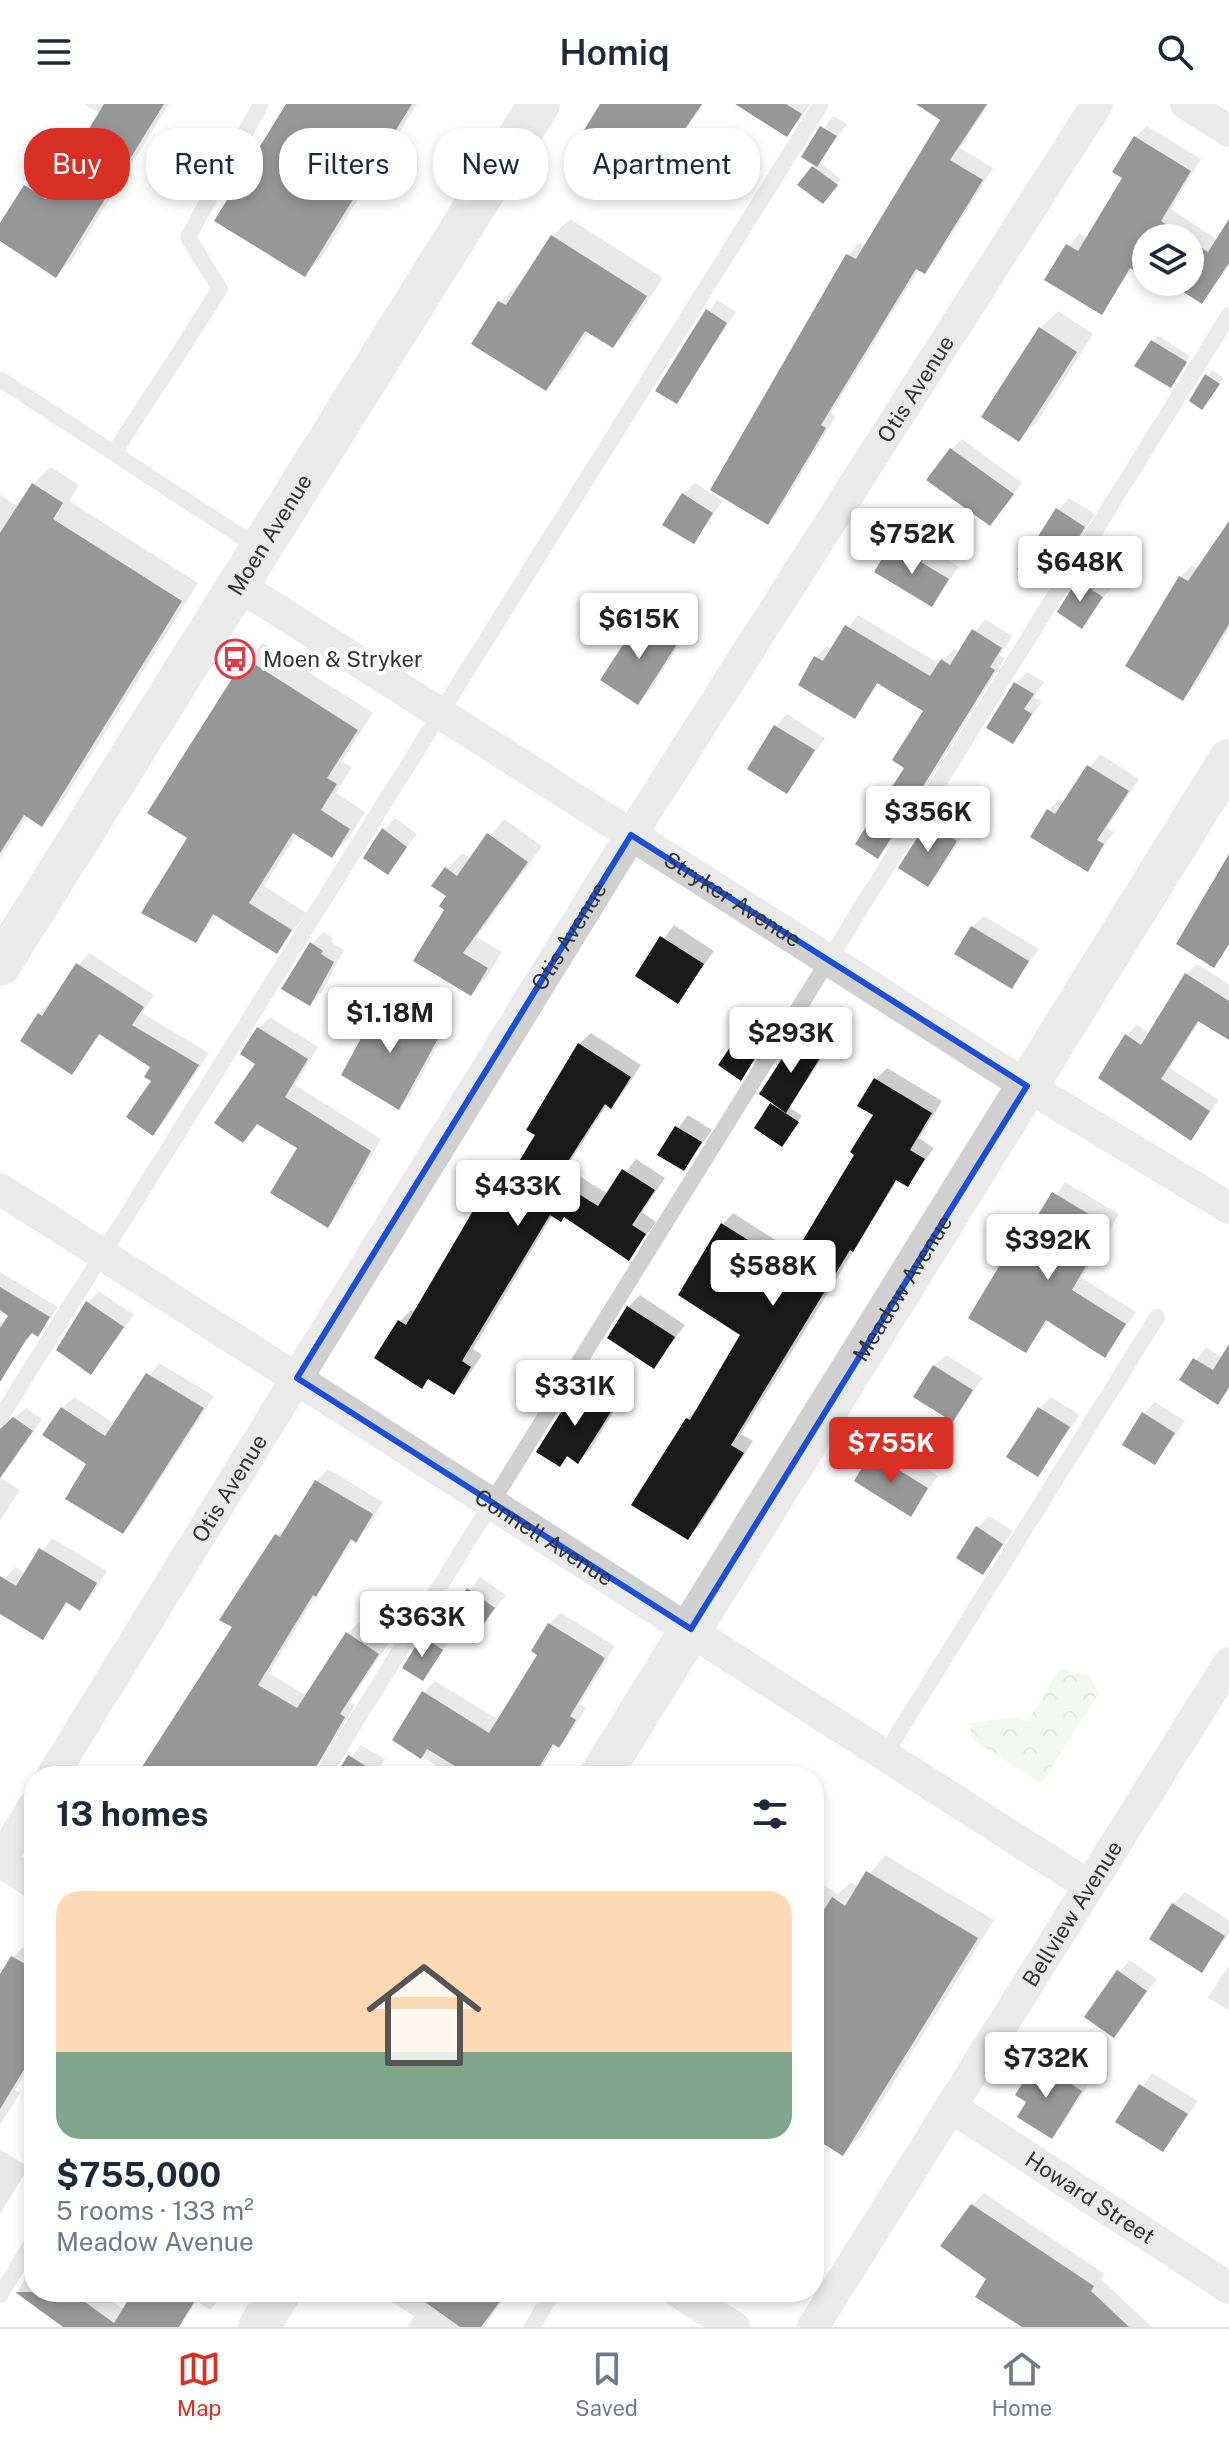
<!DOCTYPE html>
<html lang="en">
<head>
<meta charset="utf-8">
<style>
  :root { --surface:#fff; --page:#f2f2f3; --text:#1f2937; --muted:#747a83; --line:#e0e1e3; --accent:#d93025 }
  body { margin:0; font-family:"Public Sans",sans-serif; background:var(--page); color:var(--text); height:100vh; display:flex; flex-direction:column; font-size:30px; white-space:nowrap }
  * { box-sizing:border-box; margin:0 }
  p { font-size:26px; color:var(--muted) }
  .icon { flex:none; width:44px; height:44px; fill:none; stroke:currentColor; stroke-width:2; stroke-linecap:round; stroke-linejoin:round }
  .map { position:relative; flex:1; overflow:hidden }
  .panel { position:absolute; left:24px; top:1662px; width:800px; height:536px; display:flex; flex-direction:column; background:var(--surface); border-radius:32px; box-shadow:0 4px 12px #0003 }
  .panel>* { flex:none }
  .guide { position:absolute; left:24px; top:24px; width:800px; height:72px; display:flex; gap:16px }
  .controls { position:absolute; left:1132px; top:120px; display:grid; gap:16px }
  .controls a { display:grid; place-items:center; width:72px; height:72px; border-radius:50%; background:var(--surface); box-shadow:0 4px 12px #0003; font-size:40px }
  .price { position:absolute; translate:-50% -68px; padding:0 18px; border-radius:8px; background:#fff; color:#222; font-size:26px; line-height:52px; filter:drop-shadow(0 2px 4px #0008) }
  .price::after { content:''; position:absolute; left:50%; top:48px; width:24px; height:18px; margin-left:-12px; background:inherit; clip-path:polygon(0 0,100% 0,50% 100%) }
  .price.selected { background:var(--accent); color:#fff }
  ul { padding:0; list-style:none }
  li { display:grid; align-content:center; gap:16px; height:424px; padding:0 32px }
  li+li { border-top:2px solid var(--line) }
  li span { display:grid; place-items:center; height:248px; border-radius:24px; color:#555 }
  li>.icon { margin-inline-start:auto }
  span .icon { width:144px; height:144px; fill:#fffc; stroke-width:1 }
  li b { font-size:34px }
  h2 { display:flex; justify-content:space-between; align-items:center; height:96px; padding:0 32px; font-size:34px }
  .tag { padding:0 28px; border-radius:32px; background:var(--surface); box-shadow:0 4px 12px #0003; font-size:28px; line-height:72px }
  .tag.selected { background:var(--accent); color:#fff }
  header { display:flex; justify-content:space-between; align-items:center; height:104px; padding:0 32px; background:var(--surface); font-size:36px; font-weight:600 }
  .tabs { display:flex; justify-content:space-around; align-items:center; height:112px; border-top:2px solid var(--line); background:var(--surface); font-size:22px; color:var(--muted) }
  .tabs a { display:grid; justify-items:center; gap:4px }
  .tabs .selected { color:var(--accent) }
  .map>svg:first-child { display:block }
  .park { fill:url(#park-crowns) }
  .shadow { fill:#0003 }
  .building { fill:#1a1a1a }
  .lines { fill:none; stroke-linecap:round; stroke-linejoin:round }
  .service { stroke:#d0d0d0; stroke-width:16 }
  .minor { stroke:#d0d0d0; stroke-width:32 }
  .tertiary { stroke:#d0d0d0; stroke-width:42 }
  .marked { fill:none; stroke:#1d4ed8; stroke-width:6; stroke-linejoin:round }
  .labels { text-anchor:middle; stroke-width:8; stroke-linejoin:round; paint-order:stroke }
  .street-label { font-size:22px; fill:#333; stroke:#fff }
  .poi-label { font-size:22px; fill:#333; stroke:#fff; text-anchor:start }
</style>
</head>
<body>
<header><svg class="icon" aria-label="menu" viewBox="0 0 24 24"><path d="M4 6h16M4 12h16M4 18h16"/></svg>Homiq<svg class="icon" aria-label="search" viewBox="0 0 24 24"><circle cx="10" cy="10" r="6"/><path d="M15 15l6 6"/></svg></header>
<div class="map">
<svg width="1229" height="2223" viewBox="0 0 1229 2223">
  <defs>
    <pattern id="park-crowns" width="20" height="18" patternUnits="userSpaceOnUse" patternTransform="scale(2)"><rect width="20" height="18" fill="#e6ecdf"/><path d="M2 6a3 3 0 1 1 6 0M12 15a3 3 0 1 1 6 0" fill="none" stroke="#c6cbc0"/></pattern>
  </defs>
  <rect width="100%" height="100%" fill="#fff"/>
  <path class="park" d="M1060,1565l28,7 11,17 -58,91 -68,-44 -4,-17 45,-6 14,4z"/>
  <path class="shadow" d="M84,0h85l-96,154 -17,17 -56,-36v-12l26,-41 17,-17 17,10 41,-65z
    M288,0h129l-95,153 -18,18z
    M603,0h100l-51,77 -13,13z
    M739,0h72l-24,31z
    M925,0h64l-29,44 33,20 -57,92 -11,12 -6,-3 -88,144 5,3 -57,95 -11,12 -55,-33 135,-235 11,-12 6,4 78,-128z
    M833,12l14,8 -28,38 22,17 -13,17 -28,-12 16,-20 -12,-8z
    M1147,22l54,33 -30,50 47,31 11,-17v43l-27,35 -30,-19h18v-44h-44v30l-4,4 -9,-5 -32,45 -54,-33 32,-46 9,5 36,-60 11,-41z
    M570,115l93,59 -33,50 -17,18 -24,-15 -26,40 -17,18 -46,-87 17,-17 3,1 32,-50z
    M717,196l19,12 -60,90 -18,-12z
    M1058,207l35,23 -56,88 -18,17 21,-111z
    M1158,232l32,20 -14,24 -24,-39z
    M1212,266l12,8 -22,30 -11,-8z
    M962,335l60,44 -32,41 -39,-75z
    M51,363l28,18 -10,16 129,82 -139,224 -17,17 -14,-9 -28,43v-363l19,12 14,-23z
    M695,379l28,18 -30,41 -10,-48z
    M1069,394l26,16 -37,60 -12,11 12,-75z
    M1229,425v100l-35,58 -11,11 -55,-33 52,-88 12,-12 7,4z
    M905,429l54,34 -27,37 -55,-33z
    M1090,466l23,15 -31,41 -3,-44z
    M654,502l35,23 -39,62 -12,11 4,-84z
    M858,511l82,49 14,-15 6,3 25,-33 27,17 -12,19 5,3 -115,187 -12,12 48,-147 -46,-28 -25,35 -39,-60 11,-11 6,3z
    M263,539l110,70 -31,48 10,6 -16,26 29,19 -17,27 -17,16 -34,-21 -33,52 43,27 -31,39 -58,-38 -23,27 -5,-104 57,-178z
    M1027,568l17,10 -10,15 8,5 -29,40 3,-59z
    M787,610l38,24 -38,54 -37,-24 26,-42z
    M1100,650l39,25 -32,49 7,4 -27,37 -39,-59 12,-11 5,3z
    M940,708l27,17 -28,44 -11,12 1,-61z
    M395,714l22,16 -29,38 -4,-42z
    M504,715l38,27 -65,91 25,15 -16,26 -16,15 -24,-83 2,-14 -14,-11 28,-32 10,6z
    M984,812l55,33 -28,38 -39,-60z
    M674,821l40,26 -36,50 -40,-26z
    M323,828l10,6 -2,4 13,8 -22,42 -12,11 2,-59z
    M89,849l65,42 -12,18 67,40 -45,69 -11,12v-67l-52,-33 -29,38 -33,-58z
    M1197,860l32,20v51l-29,-15 -30,48 49,32 -28,38 -65,-102 11,-11 13,9 37,-60z
    M395,886l55,33 -40,73 -12,12 -14,-107z
    M270,913l48,30 -23,38 86,54 -42,75 -11,12 -28,-78 -41,-25 -16,18 15,-78 1,-35z
    M809,922l24,15 -44,66 13,9 -20,28 -10,-39 2,-3 -13,-9z
    M591,929l50,32 -19,29 -11,12 -4,-2 -41,64 42,26 28,-35 29,19 -23,34 14,10 -27,36 -65,-42 -11,-2 -80,135 9,6 -17,26 -12,12 -23,-16 -9,9 -21,-65 11,-11 4,2 64,-107 11,-11 8,5 39,-65 42,-90z
    M744,929l19,13 -18,27 -25,-9z
    M887,964l55,33 -23,37 15,10 -27,37 -9,-6 -157,255 12,7 -54,85 -11,11 -1,-118 12,-11 44,-73 -21,-110 11,-12 63,40 61,-99 18,-40 1,-35z
    M688,1011l24,15 -28,39 -25,-15z
    M1065,1078l54,32 -37,64 54,34 -32,43 -55,-35 -24,31 -1,-122 14,-10z
    M0,1168l58,35 -21,27 -4,-3 -33,48v-57h7l3,-7 -10,-7z
    M99,1187l35,24 -44,57 -2,-70z
    M640,1191l45,30 -32,42 -25,-60z
    M1206,1243l17,11 6,-10v43l-11,11 -36,-22z
    M946,1251l37,23 -30,41 -19,-53z
    M159,1259l55,33 -80,124 -12,12 -60,-124 12,-11 41,27z
    M591,1271l33,20 -34,55 -12,11 -9,-6 -9,9 19,-78z
    M1051,1293l29,18 -43,59 3,-66z
    M1155,1298l30,19 -30,42 -12,-49z
    M26,1304l16,11 -41,59 19,12 -20,31v-92z
    M884,1339l54,33 -27,38 -39,-59z
    M328,1365l55,33 -16,27 -13,10 -36,53 -49,81 38,23 40,-62 12,-12 30,20 -39,60 5,3 -32,54 -17,17h-168l97,-149 -13,-8 55,-84 13,-10 27,-44z
    M989,1412l24,15 -30,41 -6,-44z
    M52,1434l55,33 -16,26 -11,11 -11,-6 -27,36 -42,-26v-28l15,-17 11,7z
    M480,1473l26,18 -28,35 -26,-18z
    M561,1509l54,33 -35,58 6,4 -16,26 -11,12 -3,-2 -20,32h-83l-59,-37 30,-47 11,-11 64,39 41,-66 9,-30z
    M428,1528l19,12 -19,29 -5,-36z
    M361,1641l24,14 -11,17h-37z
    M885,1751l109,65 -134,217 -17,17 -22,-14 -7,12v-273l24,15 13,-12 8,5z
    M1185,1788l44,28v14l-27,36 -29,-66z
    M27,1839l7,4v111l-19,32 5,3 -20,32v-146l13,-22z
    M1130,1856l27,19 -43,56 5,-63z
    M1229,1861v45l-21,-12z
    M1049,1947l43,28 -29,46 -11,11 -23,-34 -11,-7z
    M1152,1969l46,28 -35,49 -45,-28z
    M0,2045l27,17 7,-11v27l-10,-7 -24,39z
    M984,2089l121,81 -4,5 51,48h-128l-52,-122z
    M34,2160v28h65l25,18 11,-18h90l-15,18 -13,-9 -19,26h-112l-49,-34z
    M376,2188h132l-24,35h-77l7,-11z
    M762,2188h16l-6,6z"/>
  <path class="building" d="M104,0h60l-108,174 -56,-37v-18l24,-38 22,14z
    M286,0h126l-107,173 -91,-56z
    M600,0h102l-63,92 -69,-43z
    M735,0h51l16,10 -15,23z
    M916,0h71l-37,56 33,20 -58,94 -9,-5 -95,156 5,3 -58,97 -58,-35 136,-236 10,5 84,-139z
    M820,22l17,10 -20,31 -16,-10z
    M1134,32l57,35 -30,50 25,17h-40v30l-4,7 -12,-7 -28,47 -58,-35 22,-36 12,7 44,-73 -10,-6z
    M812,62l26,19 -15,19 -26,-19z
    M1229,115v44l-27,41 -34,-22h22v-41l18,11z
    M551,131l96,61 -34,52 -28,-17 -39,60 -75,-47 27,-43 8,4z
    M706,205l21,14 -50,81 -22,-13z
    M1039,223l38,25 -58,90 -38,-25z
    M1151,236l36,22 -16,26 -37,-22z
    M1205,270l15,10 -18,26 -13,-9z
    M950,344l64,46 -24,32 -64,-46z
    M32,379l31,20 -10,16 129,82 -140,226 -18,-12 -24,38v-320z
    M682,389l31,20 -19,31 -32,-19z
    M1056,404l29,19 -38,61 -30,-19z
    M1229,417v103l-46,77 -58,-35 54,-90 9,5z
    M891,440l58,35 -17,28 -58,-35z
    M1077,476l26,17 -21,32 -25,-17z
    M641,513l38,24 -41,64 -38,-25z
    M845,521l85,51 11,-17 9,6 22,-36 30,19 -12,19 5,3 -117,189 -23,-15 49,-76 -12,-8 31,-49 -46,-28 -22,36 -57,-34 16,-29 9,5z
    M245,554l113,72 -31,48 10,6 -16,26 29,19 -18,29 -39,-25 -44,70 43,27 -15,24 -64,-40 -17,29 -55,-30 46,-75 -40,-25z
    M1014,578l20,12 -10,15 8,5 -19,30 -27,-16z
    M774,621l41,25 -28,44 -40,-25z
    M1087,661l42,26 -32,49 7,4 -16,28 -58,-35 17,-28 8,5z
    M927,718l30,19 -29,46 -30,-19z
    M382,724l25,19 -19,28 -25,-17z
    M487,729l41,29 -65,91 25,15 -17,28 -58,-35 31,-51 -5,-4 7,-10 -15,-10 14,-19 12,9z
    M1229,750v90l-15,24 -38,-24z
    M971,822l58,35 -17,28 -58,-35z
    M660,832l44,28 -26,40 -43,-28z
    M310,838l13,9 -2,3 13,8 -24,44 -29,-17z
    M76,859l68,44 -12,18 67,40 -46,71 -27,-19 25,-36 -7,-4 6,-10 -51,-33 -27,41 -52,-34 18,-28 4,3z
    M1185,869l44,28v39l-31,-19 -37,58 49,32 -19,30 -93,-63 27,-44 16,11z
    M382,896l58,35 -41,75 -58,-35z
    M257,923l51,32 -23,38 86,54 -43,77 -58,-35 27,-45 -40,-24 -14,19 -29,-20 41,-59 -15,-10z
    M737,933l22,15 -18,29 -23,-16z
    M796,933l27,16 -37,60 -27,-19z
    M578,939l53,34 -20,32 -6,-5 -49,76 42,26 24,-37 33,21 -23,35 14,9 -17,27 -65,-44 -3,5 -11,-7 -88,146 9,6 -17,28 -26,-16 -6,10 -48,-31 24,-38 8,5 71,-121 12,7 46,-76 -9,-5z
    M874,974l58,35 -22,37 15,9 -17,28 -12,-7 -43,72 -3,-2 -119,195 13,8 -56,87 -57,-35 55,-87 4,2 50,-85 -62,-40 43,-72 65,41 6,-10 2,1 60,-100 -4,-3 23,-37 -16,-9z
    M770,999l29,19 -17,25 -28,-19z
    M675,1022l27,16 -18,29 -27,-16z
    M1052,1088l57,34 -37,64 54,34 -21,34 -59,-38 -20,33 -58,-35 54,-90 6,3z
    M0,1183l50,30 -12,20 -6,-4 -6,7 -26,42v-54l8,-12 -8,-6z
    M86,1197l38,26 -33,48 -35,-25z
    M627,1202l48,31 -21,32 -47,-31z
    M1229,1240v43l-11,18 -39,-25 14,-22 20,12z
    M933,1261l40,25 -20,32 -40,-25z
    M146,1269l58,35 -81,126 -58,-35 21,-35 -44,-29 19,-28 44,29z
    M578,1281l36,22 -36,57 -11,-8 -7,11 -24,-15z
    M1038,1303l32,20 -32,50 -32,-20z
    M1142,1308l33,21 -20,32 -33,-20z
    M13,1313l20,14 -33,47v-49z
    M871,1349l57,35 -17,29 -57,-36z
    M315,1376l58,34 -17,29 -5,-4 -35,58 -3,-2 -55,90 39,23 49,-76 33,22 -39,60 5,3 -34,59h-175l96,-149 -13,-7 56,-86 5,3z
    M976,1422l27,18 -20,31 -27,-17z
    M39,1444l58,35 -17,28 -14,-9 -23,38 -43,-26v-38l16,10z
    M467,1484l28,20 -17,24 -28,-19z
    M548,1519l57,35 -35,58 6,4 -17,28 -6,-4 -19,32h-63l-44,-27 -6,10 -29,-19 30,-49 67,42 48,-78 -6,-4z
    M422,1532l21,14 -20,31 -21,-13z
    M348,1651l34,21h-47z
    M866,1767l112,67 -135,218 -29,-18v-212l18,-29 13,9z
    M1172,1799l53,33 -23,37 -53,-34z
    M11,1852l23,13v84l-34,56v-135z
    M1117,1866l30,21 -33,47 -30,-21z
    M1036,1958l46,29 -30,48 -35,-22 9,-15 -11,-7z
    M1139,1980l49,30 -25,38 -48,-30z
    M971,2100l123,82 -3,5 38,36h-107l-47,-30 11,-18 -46,-33z
    M15,2188h56l43,31 19,-31h67l-21,35h-116z
    M411,2188h96l-26,35h-21z"/>
  <g class="lines">
    <path class="service" d="M0,275l259,169
      M114,349l106,-164 -32,-52 73,-133
      M0,1314l821,-1314
      M885,1650l272,-437
      M322,1672l907,-1461
      M0,2191l34,-55
      M532,2223l21,-35"/>
    <g class="minor">
      <path d="M1186,0l43,27"/>
      <path id="s1" d="M238,481l789,501 202,122"/>
      <path id="s2" d="M0,1085l1089,697"/>
      <path id="s3" d="M52,1672l579,-941 466,-731"/>
      <path d="M0,1757l34,-55"/>
      <path d="M0,1757l34,22"/>
      <path id="s4" d="M951,2003l278,181"/>
      <path d="M678,2188l56,35"/>
      <path id="s5" d="M813,2223l416,-664"/>
    </g>
    <g class="tertiary">
      <path id="s6" d="M0,861l539,-861"/>
      <path id="s7" d="M600,1672l629,-1016"/>
      <path d="M259,2223l21,-35"/>
    </g>
  </g>
  <path d="M0 0H1229V2223H0ZM631,731l396,251 -336,543 -394,-251z" fill="#fff" fill-opacity=".55" fill-rule="evenodd"/>
  <path class="marked" d="M631,731l396,251 -336,543 -394,-251z"/>
  <defs>
    <g id="bus-ring" transform="scale(2)"><circle r="9.5" fill="#fff" stroke="#e63946" stroke-width="1.5"/><path d="M-5-6H5V4H4V6H2V4H-2V6H-4V4H-5ZM-3.5-4V0h7V-4ZM-3.5 1.2v1.5H-2V1.2ZM2 1.2v1.5H3.5V1.2Z" fill="#e63946"/></g>
  </defs>
  <g fill-rule="evenodd">
    <use href="#bus-ring" x="235" y="555"/>
  </g>
  <g class="labels">
    <g class="street-label">
      <text dy="8" stroke="none"><textPath href="#s3" startOffset="1634">Otis Avenue</textPath></text>
      <text dy="8" stroke="none"><textPath href="#s6" startOffset="508">Moen Avenue</textPath></text>
      <text dy="8" stroke="none"><textPath href="#s1" startOffset="586">Stryker Avenue</textPath></text>
      <text dy="8" stroke="none"><textPath href="#s3" startOffset="986">Otis Avenue</textPath></text>
      <text dy="8" stroke="none"><textPath href="#s7" startOffset="574">Meadow Avenue</textPath></text>
      <text dy="8" stroke="none"><textPath href="#s3" startOffset="338">Otis Avenue</textPath></text>
      <text dy="8" stroke="none"><textPath href="#s2" startOffset="646">Connell Avenue</textPath></text>
      <text dy="8" stroke="none"><textPath href="#s5" startOffset="488">Bellview Avenue</textPath></text>
      <text dy="8" stroke="none"><textPath href="#s4" startOffset="166">Howard Street</textPath></text>
    </g>
    <g class="poi-label">
      <text x="263" y="563">Moen &amp; Stryker</text>
    </g>
  </g>
</svg>
<div class="controls">
<a><svg class="icon" aria-label="layers" viewBox="0 0 24 24"><path d="M12 4l9 5-9 5-9-5zM3 14l9 5 9-5"/></svg></a>
</div>
<b class="price" style="left:912px;top:472px">$752K</b>
<b class="price" style="left:1080px;top:500px">$648K</b>
<b class="price" style="left:639px;top:557px">$615K</b>
<b class="price" style="left:928px;top:750px">$356K</b>
<b class="price" style="left:390px;top:951px">$1.18M</b>
<b class="price" style="left:791px;top:971px">$293K</b>
<b class="price" style="left:518px;top:1124px">$433K</b>
<b class="price" style="left:1048px;top:1178px">$392K</b>
<b class="price" style="left:773px;top:1204px">$588K</b>
<b class="price" style="left:575px;top:1324px">$331K</b>
<b class="price selected" style="left:891px;top:1381px">$755K</b>
<b class="price" style="left:422px;top:1555px">$363K</b>
<b class="price" style="left:1046px;top:1996px">$732K</b>
<div class="guide">
<a class="tag selected">Buy</a>
<a class="tag">Rent</a>
<a class="tag">Filters</a>
<a class="tag">New</a>
<a class="tag">Apartment</a>
</div>
<section class="panel">
<h2>13 homes<svg class="icon" aria-label="filters" viewBox="0 0 24 24"><path d="M4 7h16M4 17h16"/><circle cx="9" cy="7" r="2"/><circle cx="15" cy="17" r="2"/></svg></h2>
<ul>
<li><span style="background:linear-gradient(#ffd9b3 65%,#7fa58c 0)"><svg class="icon" aria-label="home" viewBox="0 0 24 24"><path d="M3 11l9-7 9 7M6 9v11h12V9"/></svg></span><div><b>$755,000</b><p>5 rooms · 133 m²</p><p>Meadow Avenue</p></div></li>
</ul>
</section>
</div>
<nav class="tabs">
<a class="selected"><svg class="icon" aria-label="map" viewBox="0 0 24 24"><path d="M3 6l6-2 6 2 6-2v14l-6 2-6-2-6 2zM9 4v14M15 6v14"/></svg>Map</a>
<a><svg class="icon" aria-label="saved" viewBox="0 0 24 24"><path d="M7 4h10v16l-5-4-5 4z"/></svg>Saved</a>
<a><svg class="icon" aria-label="home" viewBox="0 0 24 24"><path d="M3 11l9-7 9 7M6 9v11h12V9"/></svg>Home</a>
</nav>
</body>
</html>
